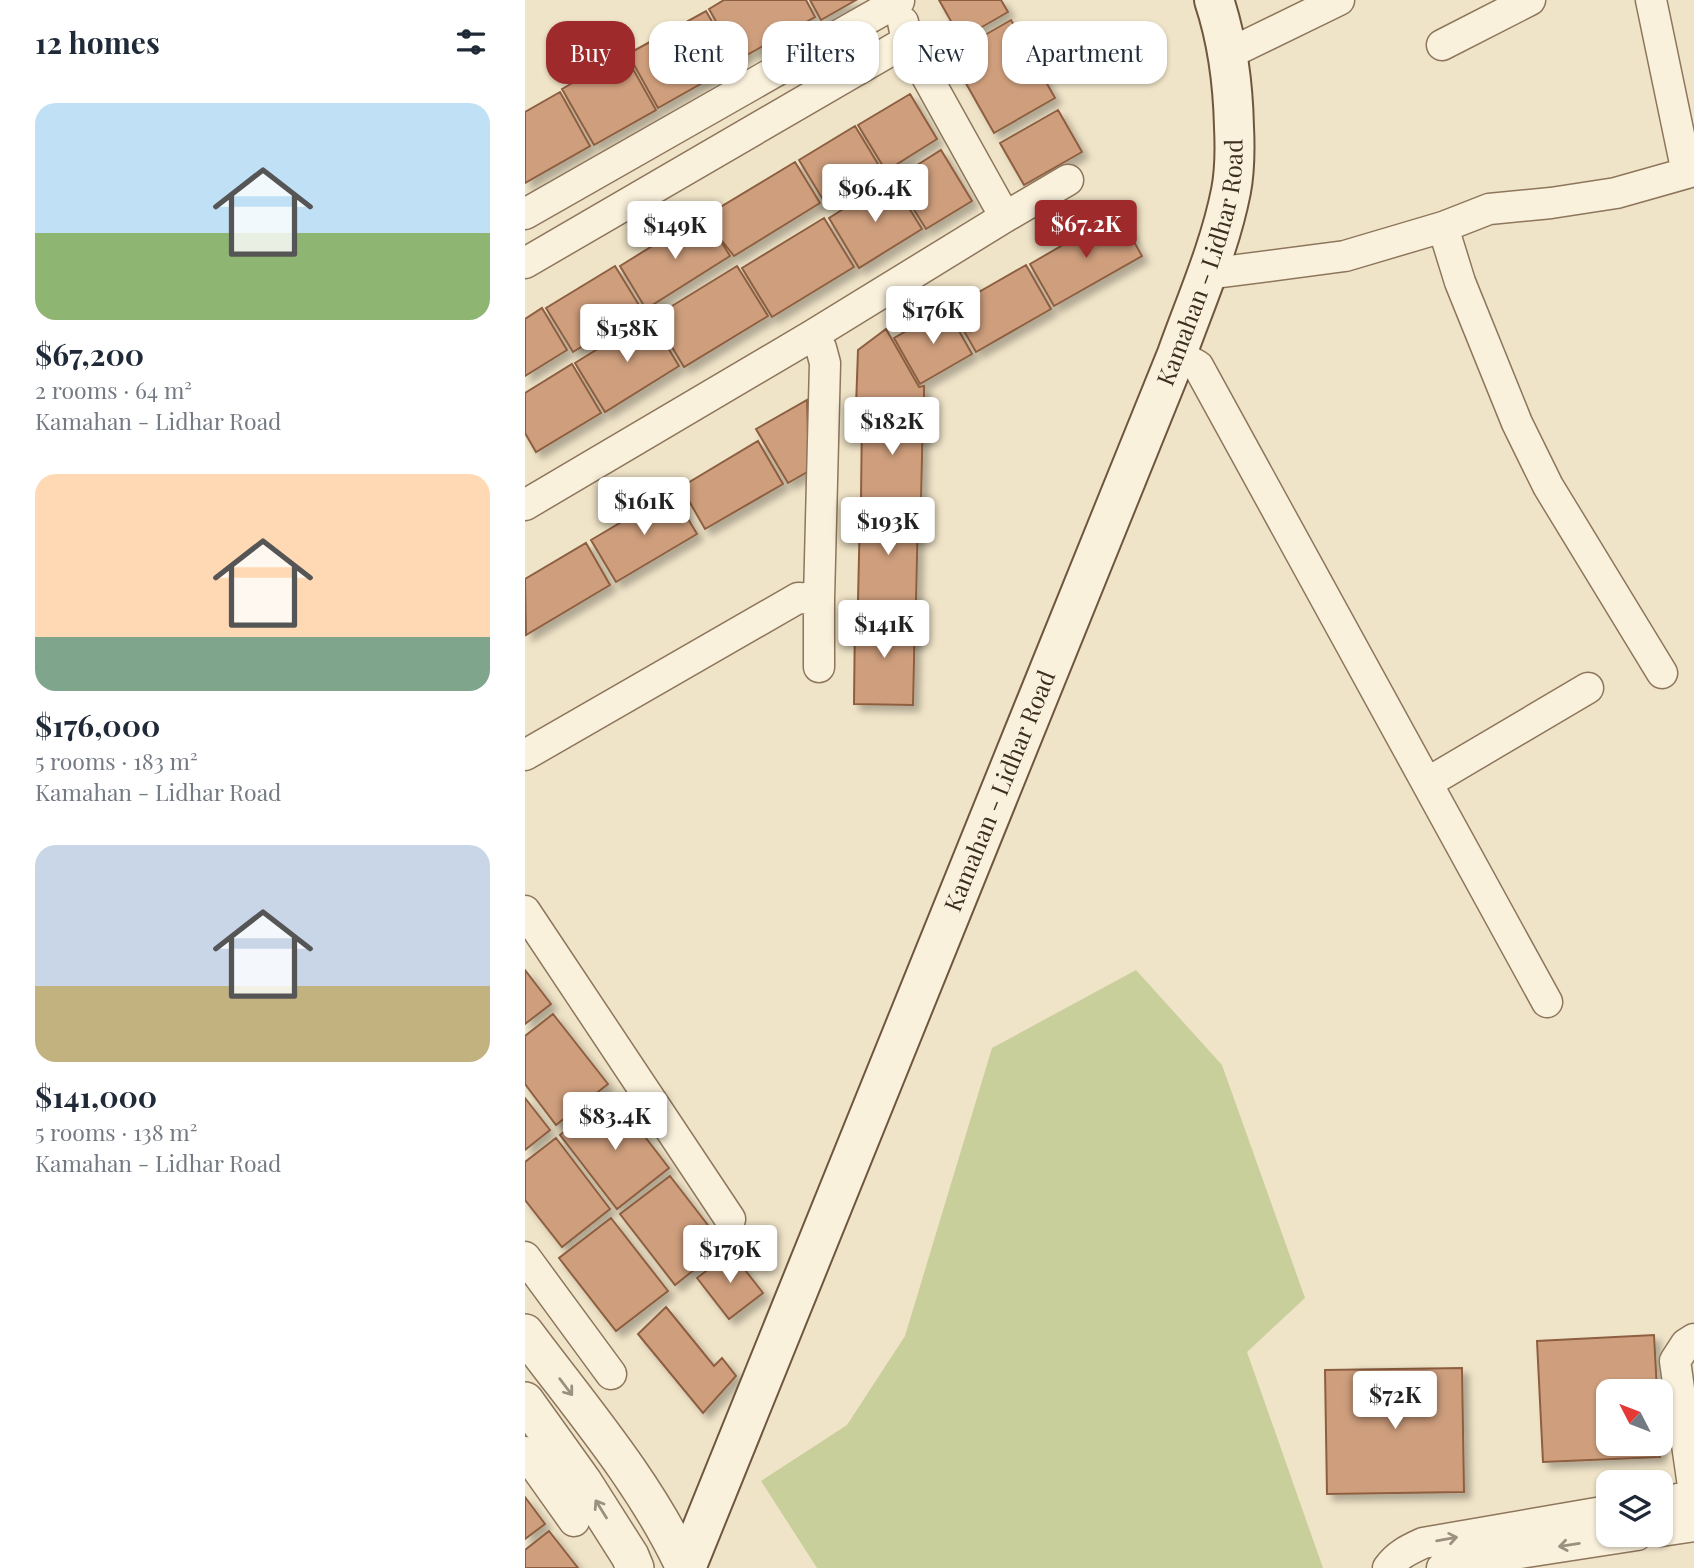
<!DOCTYPE html>
<html lang="en">
<head>
<meta charset="utf-8">
<style>
  :root { --surface:#fff; --page:#f2f2f3; --text:#1f2937; --muted:#747a83; --accent:#9e2a2b }
  body { margin:0; font-family:"Playfair Display",serif; background:var(--page); color:var(--text); height:100vh; display:flex; flex-direction:column; font-size:26px; white-space:nowrap }
  * { box-sizing:border-box; margin:0 }
  p { font-size:23px; color:var(--muted) }
  .icon { flex:none; width:38px; height:38px; fill:none; stroke:currentColor; stroke-width:2; stroke-linecap:round; stroke-linejoin:round }
  .map { position:relative; flex:1; overflow:hidden }
  .details { display:flex; flex-direction:column; background:var(--surface); width:525px }
  .details>* { flex:none }
  .banner { position:absolute; left:21px; top:21px; width:665px; height:63px; display:flex; gap:14px }
  .needle { width:46px; rotate:312deg }
  .fabs { position:absolute; left:1071px; top:1379px; display:grid; gap:14px }
  .fabs a { display:grid; place-items:center; width:77px; height:77px; border-radius:14px; background:var(--surface); box-shadow:0 2px 5px #0004; font-size:35px }
  .price { position:absolute; translate:-50% -60px; padding:0 16px; border-radius:7px; background:#fff; color:#222; font-size:23px; line-height:46px; filter:drop-shadow(0 2px 4px #0008) }
  .price::after { content:''; position:absolute; left:50%; top:42px; width:21px; height:16px; margin-left:-10px; background:inherit; clip-path:polygon(0 0,100% 0,50% 100%) }
  .price.on { background:var(--accent); color:#fff }
  ul { padding:0; list-style:none }
  li { display:grid; align-content:center; gap:14px; height:371px; padding:0 35px }
  li span { display:grid; place-items:center; height:217px; border-radius:21px; color:#555 }
  li>.icon { margin-inline-start:auto }
  span .icon { width:126px; height:126px; fill:#fffc; stroke-width:1 }
  li b { font-size:30px }
  h2 { display:flex; justify-content:space-between; align-items:center; height:84px; padding:0 35px; font-size:30px }
  .pill { padding:0 24px; border-radius:21px; background:var(--surface); box-shadow:0 2px 5px #0004; font-size:24px; line-height:63px }
  .pill.on { background:var(--accent); color:#fff }
  main { display:flex; flex:1; min-height:0 }
  .map>svg:first-child { display:block }
  .green { fill:#c9cf9b }
  .building { fill:#cf9f7d; stroke:#8d5f41; stroke-width:2; filter:url(#shadow) }
  .lines { fill:none; stroke-linecap:round; stroke-linejoin:round }
  .minor-casing { stroke:#8d765c; stroke-width:33 }
  .tertiary-casing { stroke:#8d765c; stroke-width:40 }
  .secondary-casing { stroke:#6f573f; stroke-width:42 }
  .minor { stroke:#faf1dc; stroke-width:30 }
  .tertiary { stroke:#faf1dc; stroke-width:37 }
  .secondary { stroke:#faf1dc; stroke-width:38 }
  .oneway { stroke:#9c907e }
  .labels { text-anchor:middle; stroke-width:6; stroke-linejoin:round; paint-order:stroke }
  .street-label { font-size:24px; fill:#3d2e20; stroke:#f7eed8 }
</style>
</head>
<body>
<main>
<section class="details">
<h2>12 homes<svg class="icon" aria-label="filters" viewBox="0 0 24 24"><path d="M4 7h16M4 17h16"/><circle cx="9" cy="7" r="2"/><circle cx="15" cy="17" r="2"/></svg></h2>
<ul>
<li><span style="background:linear-gradient(#bfe0f5 60%,#8fb573 0)"><svg class="icon" aria-label="home" viewBox="0 0 24 24"><path d="M3 11l9-7 9 7M6 9v11h12V9"/></svg></span><div><b>$67,200</b><p>2 rooms · 64 m²</p><p>Kamahan - Lidhar Road</p></div></li>
<li><span style="background:linear-gradient(#ffd9b3 75%,#7fa58c 0)"><svg class="icon" aria-label="home" viewBox="0 0 24 24"><path d="M3 11l9-7 9 7M6 9v11h12V9"/></svg></span><div><b>$176,000</b><p>5 rooms · 183 m²</p><p>Kamahan - Lidhar Road</p></div></li>
<li><span style="background:linear-gradient(#c9d6e8 65%,#c2b280 0)"><svg class="icon" aria-label="home" viewBox="0 0 24 24"><path d="M3 11l9-7 9 7M6 9v11h12V9"/></svg></span><div><b>$141,000</b><p>5 rooms · 138 m²</p><p>Kamahan - Lidhar Road</p></div></li>
</ul>
</section>
<div class="map">
<svg width="1169" height="1568" viewBox="0 0 1169 1568">
  <defs>
    <filter id="shadow"><feDropShadow dx="6" dy="6" stdDeviation="3.5" flood-color="#0004"/></filter>
  </defs>
  <rect width="100%" height="100%" fill="#f0e4c8"/>
  <path class="green" d="M611,970l86,95 83,233 -58,54 76,216h-506l-56,-87 86,-56 58,-89 87,-288z"/>
  <path class="building" d="M199,0h82l9,17 -77,43 -29,-51z
    M285,0h46l-35,20z
    M414,0h62l7,12 -47,27z
    M181,11l30,53 -78,44 -30,-54z
    M486,20l44,78 -61,35 -44,-78z
    M99,53l32,57 -62,35 -32,-56z
    M35,92l30,54 -65,37v-71z
    M385,94l27,45 -51,32 -28,-46z
    M533,110l24,42 -58,33 -24,-42z
    M330,126l26,43 -56,34 -26,-43z
    M416,150l31,51 -46,28 -31,-50z
    M270,162l25,41 -86,53 -15,-19 -10,-23z
    M366,179l31,50 -63,39 -30,-50z
    M593,213l24,43 -88,50 -24,-42z
    M179,214l26,42 -84,53 -26,-43z
    M299,218l30,49 -82,50 -30,-49z
    M501,265l25,44 -75,43 -25,-44z
    M90,266l27,44 -69,42 -27,-44z
    M212,266l31,50 -84,51 -30,-50z
    M17,308l25,42 -42,26v-57z
    M421,308l26,46 -52,30 -26,-46z
    M124,317l30,49 -74,46 -30,-49z
    M361,329l33,58 5,-1v22l-68,-1 2,-57z
    M47,364l29,49 -65,39 -11,-19v-40z
    M282,400l2,71 -21,12 -32,-54z
    M337,413l61,1 -2,86h-60z
    M233,441l25,43 -78,45 -24,-42z
    M147,492l25,42 -81,48 -25,-42z
    M335,512l58,1 -2,89 -58,-1z
    M61,543l24,42 -84,50 -1,-56z
    M330,615h60l-2,90 -59,-1z
    M0,970l26,34 -26,20z
    M28,1014l55,70 -52,41 -31,-41v-48z
    M87,1094l57,74 -52,41 -57,-74z
    M0,1098l25,32 -25,20z
    M31,1138l54,71 -48,38 -37,-47v-38z
    M145,1176l54,70 -49,39 -55,-71z
    M86,1218l57,73 -52,40 -57,-73z
    M206,1252l32,41 -34,26 -32,-41z
    M141,1307l48,59 8,-8 14,18 -33,37 -65,-79z
    M1129,1335l3,56h-49v53h51l1,13 -117,5 -6,-121z
    M937,1368l2,124 -137,2 -2,-124z
    M0,1497l20,27 -20,15z
    M24,1531l29,37h-53v-18z"/>
  <g class="lines">
    <g class="minor-casing">
      <path id="minor" d="M1126,0l36,173
        M378,22l4,19 98,176
        M917,45l88,-45
        M703,54l111,-54
        M0,214l374,-213
        M918,227l17,55 57,141 31,63 114,187
        M0,263l382,-222
        M682,274l138,-18 98,-29 46,-18 62,-6 65,-10 78,-22
        M288,335l8,13 4,15 -6,236v68
        M652,354l21,12 349,636
        M0,505l288,-170 192,-118 63,-37
        M0,755l273,-157 21,1
        M902,783l161,-95
        M0,911l205,308
        M0,1257l86,117
        M1169,1339l-8,5 -11,17 19,132
        M0,1452l49,69
        M1136,1502l33,-6
        M1136,1531l33,-5
        M863,1568c9,-13 20,-18 35,-25l185,-32
        M917,1568l6,-4 189,-29"/>
    </g>
    <g class="tertiary-casing">
      <path id="tertiary" d="M0,1333c56,75 121,150 160,235
        M0,1401l58,81 47,74 5,12"/>
    </g>
    <g class="secondary-casing">
      <g id="secondary">
        <path id="s1" d="M161,1568l491,-1214c19,-53 43,-107 54,-163 4,-21 4,-43 3,-64 -1,-44 -6,-85 -20,-127"/>
      </g>
    </g>
    <use href="#minor" class="minor"/>
    <use href="#tertiary" class="tertiary"/>
    <use href="#secondary" class="secondary"/>
  </g>
  <defs><path id="oneway-shaft" d="M-6 0H5M1.5-3L5.5 0L1.5 3" fill="none" stroke-width="1.6" stroke-linecap="round" stroke-linejoin="round" transform="scale(1.75)"/></defs>
  <g class="oneway">
    <use href="#oneway-shaft" transform="translate(41 1387) rotate(53)"/>
    <use href="#oneway-shaft" transform="translate(76 1509) rotate(-122)"/>
    <use href="#oneway-shaft" transform="translate(922 1539) rotate(-10)"/>
    <use href="#oneway-shaft" transform="translate(1044 1545) rotate(171)"/>
  </g>
  <g class="labels">
    <g class="street-label">
      <text dy="8" stroke="none"><textPath href="#s1" startOffset="1405">Kamahan - Lidhar Road</textPath></text>
      <text dy="8" stroke="none"><textPath href="#s1" startOffset="838">Kamahan - Lidhar Road</textPath></text>
    </g>
  </g>
</svg>
<div class="fabs">
<a><svg class="needle" viewBox="-14 -14 28 28"><path d="M0-13l5 13h-10z" fill="#e53935"/><path d="M0 13l5-13h-10z" fill="#747a83"/></svg></a>
<a><svg class="icon" aria-label="layers" viewBox="0 0 24 24"><path d="M12 4l9 5-9 5-9-5zM3 14l9 5 9-5"/></svg></a>
</div>
<b class="price" style="left:350px;top:224px">$96.4K</b>
<b class="price on" style="left:561px;top:260px">$67.2K</b>
<b class="price" style="left:150px;top:261px">$149K</b>
<b class="price" style="left:408px;top:346px">$176K</b>
<b class="price" style="left:102px;top:364px">$158K</b>
<b class="price" style="left:367px;top:457px">$182K</b>
<b class="price" style="left:119px;top:537px">$161K</b>
<b class="price" style="left:363px;top:557px">$193K</b>
<b class="price" style="left:359px;top:660px">$141K</b>
<b class="price" style="left:90px;top:1152px">$83.4K</b>
<b class="price" style="left:205px;top:1285px">$179K</b>
<b class="price" style="left:870px;top:1431px">$72K</b>
<div class="banner">
<a class="pill on">Buy</a>
<a class="pill">Rent</a>
<a class="pill">Filters</a>
<a class="pill">New</a>
<a class="pill">Apartment</a>
</div>
</div>
</main>
</body>
</html>
